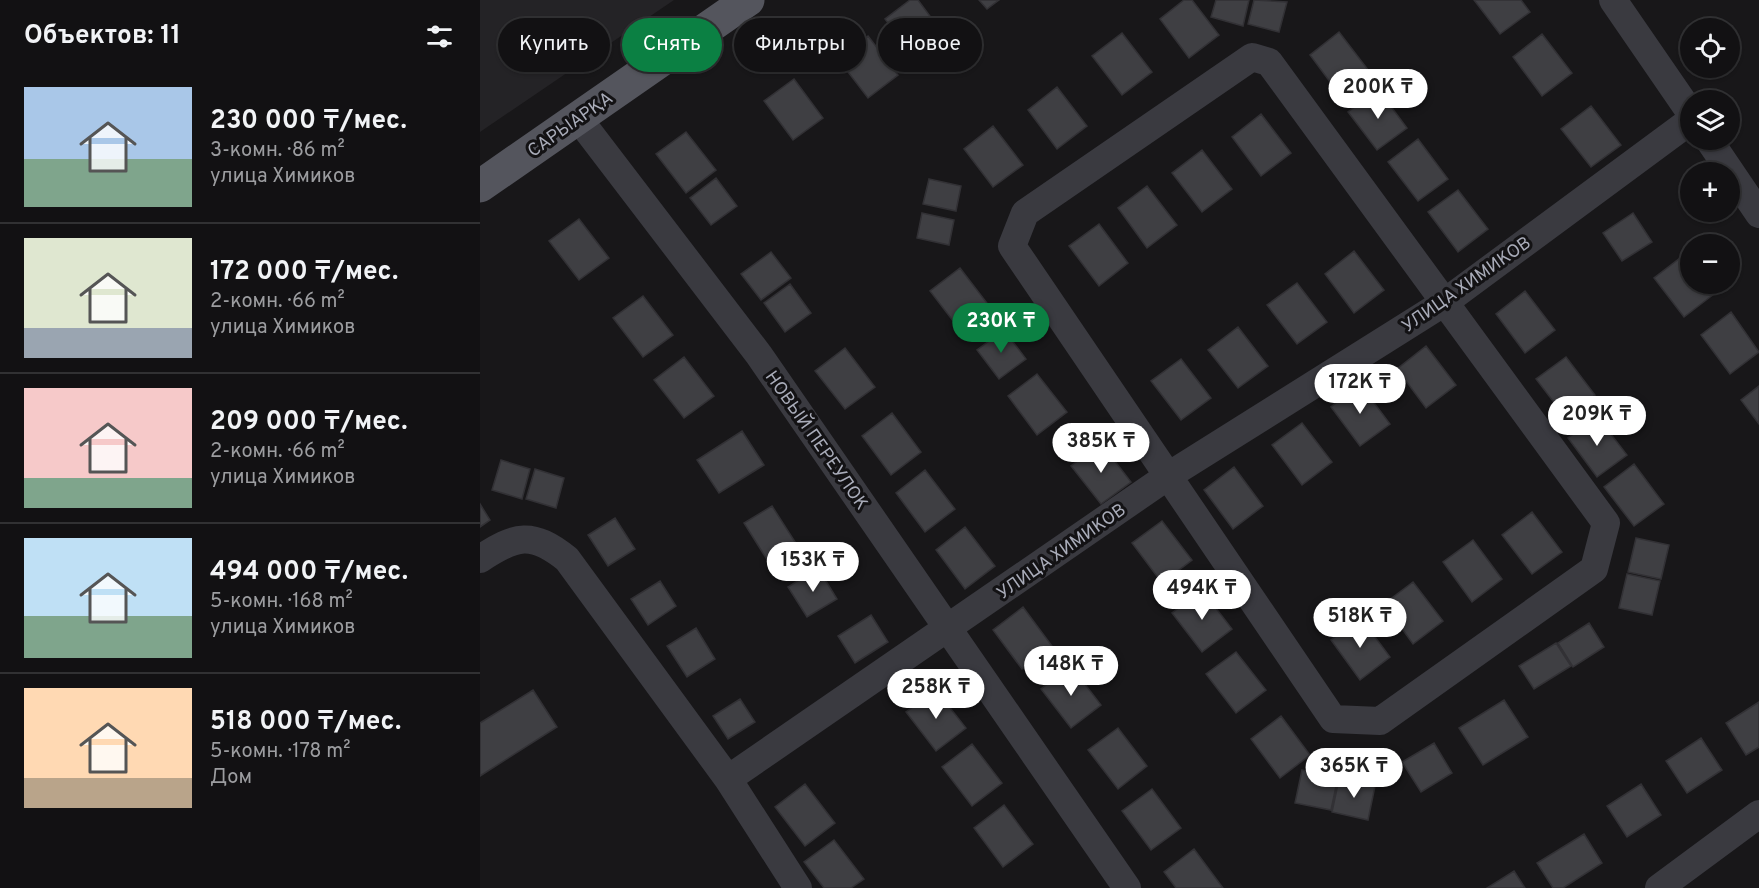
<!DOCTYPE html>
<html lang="ru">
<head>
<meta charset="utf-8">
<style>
  :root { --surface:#121113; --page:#1f1f21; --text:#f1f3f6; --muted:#9c9da0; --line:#313133; --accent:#0b8043 }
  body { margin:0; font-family:Overpass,sans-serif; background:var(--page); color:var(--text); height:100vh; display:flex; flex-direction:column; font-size:22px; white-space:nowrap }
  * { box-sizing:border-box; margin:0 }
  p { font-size:20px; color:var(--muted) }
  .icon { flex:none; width:33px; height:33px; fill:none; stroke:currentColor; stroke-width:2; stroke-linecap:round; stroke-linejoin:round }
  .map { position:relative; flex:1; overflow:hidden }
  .panel { display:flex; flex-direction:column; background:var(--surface); width:480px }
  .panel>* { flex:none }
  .guide { position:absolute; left:18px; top:18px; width:570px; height:54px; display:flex; gap:12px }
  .buttons { position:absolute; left:1200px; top:18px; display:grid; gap:12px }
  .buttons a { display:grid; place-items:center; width:60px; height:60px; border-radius:50%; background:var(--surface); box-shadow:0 2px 4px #0004,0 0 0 2px var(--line); font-size:30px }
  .price { position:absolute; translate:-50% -51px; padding:0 14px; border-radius:21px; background:#fff; color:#222; font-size:20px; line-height:39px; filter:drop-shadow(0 2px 3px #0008) }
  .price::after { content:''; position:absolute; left:50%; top:36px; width:18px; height:14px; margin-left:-9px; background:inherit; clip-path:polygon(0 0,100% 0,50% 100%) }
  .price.selected { background:var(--accent); color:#fff }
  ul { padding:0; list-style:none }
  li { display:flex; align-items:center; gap:18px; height:150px; padding:0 24px }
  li+li { border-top:2px solid var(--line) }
  li span { display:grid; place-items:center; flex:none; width:168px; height:120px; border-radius:0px; color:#555 }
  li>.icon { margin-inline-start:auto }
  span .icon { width:72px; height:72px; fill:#fffc; stroke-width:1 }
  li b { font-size:26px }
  h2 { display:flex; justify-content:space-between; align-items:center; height:72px; padding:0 24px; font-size:26px }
  .tag { padding:0 21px; border-radius:27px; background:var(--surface); box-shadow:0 2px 4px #0004,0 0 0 2px var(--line); font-size:21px; line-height:54px }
  .tag.selected { background:var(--accent); color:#fff }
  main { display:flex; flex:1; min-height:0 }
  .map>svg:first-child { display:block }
  .built { fill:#242326 }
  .building { fill:#3f3f43; stroke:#323135; stroke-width:1.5 }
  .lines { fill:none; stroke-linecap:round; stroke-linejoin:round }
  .minor { stroke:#3a3a40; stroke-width:28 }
  .major { stroke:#54555d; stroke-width:33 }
  .labels { text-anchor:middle; stroke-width:6; stroke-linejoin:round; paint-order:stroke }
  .street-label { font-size:18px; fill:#a9acb9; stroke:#131214 }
</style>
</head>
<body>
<main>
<section class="panel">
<h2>Объектов: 11<svg class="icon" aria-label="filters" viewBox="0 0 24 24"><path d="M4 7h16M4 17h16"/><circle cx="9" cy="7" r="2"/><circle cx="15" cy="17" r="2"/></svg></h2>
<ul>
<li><span style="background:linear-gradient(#a9c7e8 60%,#7fa58c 0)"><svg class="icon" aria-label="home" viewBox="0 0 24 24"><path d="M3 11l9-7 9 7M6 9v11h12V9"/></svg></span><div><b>230 000 ₸/мес.</b><p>3-комн. · 86 m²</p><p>улица Химиков</p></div></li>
<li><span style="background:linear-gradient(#dfe7d0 75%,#9aa5b1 0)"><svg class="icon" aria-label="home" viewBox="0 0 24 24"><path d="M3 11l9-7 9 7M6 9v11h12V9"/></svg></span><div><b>172 000 ₸/мес.</b><p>2-комн. · 66 m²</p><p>улица Химиков</p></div></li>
<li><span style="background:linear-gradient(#f6c9c9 75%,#7fa58c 0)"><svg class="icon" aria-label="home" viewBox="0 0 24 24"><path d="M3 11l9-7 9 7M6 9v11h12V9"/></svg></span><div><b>209 000 ₸/мес.</b><p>2-комн. · 66 m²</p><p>улица Химиков</p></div></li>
<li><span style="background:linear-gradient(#bfe0f5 65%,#7fa58c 0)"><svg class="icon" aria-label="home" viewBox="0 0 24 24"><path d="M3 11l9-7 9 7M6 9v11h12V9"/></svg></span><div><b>494 000 ₸/мес.</b><p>5-комн. · 168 m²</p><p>улица Химиков</p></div></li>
<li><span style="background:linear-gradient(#ffd9b3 75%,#b9a48a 0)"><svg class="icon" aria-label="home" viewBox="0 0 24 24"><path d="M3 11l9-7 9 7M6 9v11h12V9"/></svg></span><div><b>518 000 ₸/мес.</b><p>5-комн. · 178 m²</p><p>Дом</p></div></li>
</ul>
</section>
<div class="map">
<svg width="1279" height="888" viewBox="0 0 1279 888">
  <rect width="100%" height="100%" fill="#181719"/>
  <path class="built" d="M0,0h194l-194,132z"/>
  <path class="building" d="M430,0h8l26,35 -29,23 -30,-39z
    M499,0h20l-12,9z
    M704,0h8l27,35 -30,23 -29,-39z
    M736,0h33l-6,26 -32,-9z
    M774,0l33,2 -8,30 -31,-8z
    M994,0h47l9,12 -30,22z
    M859,32l30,39 -30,23 -29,-39z
    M642,33l30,39 -30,23 -30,-39z
    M1062,34l30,39 -30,23 -29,-39z
    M388,36l30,39 -30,23 -30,-39z
    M314,79l29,39 -30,22 -29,-39z
    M577,87l30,39 -30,23 -29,-39z
    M898,89l29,39 -30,22 -29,-38z
    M1111,106l30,39 -30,22 -30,-38z
    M781,114l30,39 -30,23 -29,-39z
    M513,126l30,39 -30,22 -29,-38z
    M206,132l30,38 -30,23 -30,-39z
    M938,139l30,40 -30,22 -30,-39z
    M722,150l30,39 -30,23 -30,-39z
    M236,178l21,28 -26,19 -21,-27z
    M449,179l32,7 -5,25 -33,-7z
    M667,186l30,39 -30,23 -29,-40z
    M978,190l30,39 -30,23 -30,-40z
    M442,213l32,7 -5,25 -32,-7z
    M1153,213l19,29 -30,19 -19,-28z
    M99,219l30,39 -30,22 -30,-39z
    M619,224l29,39 -29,23 -30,-40z
    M874,251l30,39 -30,23 -29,-39z
    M291,252l20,26 -30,22 -20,-26z
    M1204,255l6,9v20h15l9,10 -30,23 -30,-39z
    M480,268l30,39 -30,23 -30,-39z
    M817,283l30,39 -30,22 -30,-39z
    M310,284l21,29 -26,19 -21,-29z
    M1045,291l30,39 -30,23 -29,-39z
    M163,296l30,39 -30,22 -30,-39z
    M1251,312l28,40 -29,22 -29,-39z
    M758,327l30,39 -30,22 -30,-38z
    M524,330l22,29 -27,20 -22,-29z
    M946,346l30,39 -30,23 -29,-39z
    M365,348l30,39 -30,22 -30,-38z
    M204,357l30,39 -30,22 -30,-38z
    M1086,357l29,38 -29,23 -30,-39z
    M701,359l30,39 -30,22 -30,-39z
    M557,374l30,38 -30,23 -29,-39z
    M880,384l30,40 -30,22 -29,-39z
    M1279,386v38l-18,-24z
    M412,413l29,39 -30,23 -29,-39z
    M1117,416l30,39 -30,22 -29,-39z
    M822,423l30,39 -30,23 -30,-40z
    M262,431l22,34 -45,28 -22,-33z
    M621,443l30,39 -30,22 -30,-38z
    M21,460l29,9 -8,30 -30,-9z
    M1154,464l30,40 -30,22 -30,-39z
    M754,467l29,39 -30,23 -29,-39z
    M55,469l29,9 -8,30 -30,-9z
    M445,470l30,39 -30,23 -29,-39z
    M0,504l10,16 -10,7z
    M292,506l34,53 -28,18 -34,-54z
    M1052,512l30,40 -30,22 -30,-39z
    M135,518l20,31 -27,17 -20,-31z
    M682,521l30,39 -30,23 -30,-40z
    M485,527l30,39 -30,23 -29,-39z
    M1156,538l33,7 -8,34 -33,-7z
    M993,540l29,39 -30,23 -29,-40z
    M338,568l19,31 -30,18 -19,-30z
    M1147,574l33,7 -8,34 -33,-7z
    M180,581l16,25 -28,19 -17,-26z
    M933,582l30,39 -30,23 -29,-40z
    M722,590l30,39 -30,23 -30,-39z
    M543,607l29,39 -30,23 -29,-39z
    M391,615l17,27 -33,21 -17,-27z
    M881,618l29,39 -30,23 -29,-40z
    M1109,623l15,24 -31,20 -15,-24z
    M216,628l19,31 -28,18 -20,-31z
    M1076,643l15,23 -37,23 -15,-23z
    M756,652l30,38 -30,23 -30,-39z
    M591,666l30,39 -30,23 -30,-39z
    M53,690l24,37 -77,49v-53z
    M456,690l30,38 -30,23 -30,-39z
    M260,699l15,23 -27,17 -15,-23z
    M1024,700l24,37 -45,28 -24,-37z
    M1279,702v45l-13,8 -20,-32z
    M801,716l29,39 -30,23 -29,-39z
    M638,728l29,38 -29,23 -30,-39z
    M1221,738l21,32 -35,23 -21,-32z
    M954,743l18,30 -31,19 -19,-30z
    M492,744l30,39 -30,23 -30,-39z
    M822,770l36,7 -7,33 -36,-7z
    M859,779l36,7 -7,34 -36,-8z
    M325,784l30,39 -30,23 -30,-39z
    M1161,784l20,31 -34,22 -20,-31z
    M672,789l29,39 -30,22 -29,-39z
    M524,805l29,39 -30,23 -29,-39z
    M1104,834l18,29 -39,25h-10l-16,-25z
    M354,840l30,39 -13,9h-27l-20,-26z
    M714,849l29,39h-47l-12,-16z
    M1034,871l11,17h-38z"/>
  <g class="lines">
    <path class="minor" d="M1133,0l77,112
      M772,57l17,5 337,461 -12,46 -214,152 -47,-2 -321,-473 13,-33z
      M98,118l181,237 368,533
      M1229,140l50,74
      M0,559c36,-24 52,-28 87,0l161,220 70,109
      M248,779l440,-303 277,-174 245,-181
      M1179,888l100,-74"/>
    <path class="major" d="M0,186l268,-186"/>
  </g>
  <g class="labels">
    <g class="street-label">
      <text transform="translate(90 124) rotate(-35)" y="6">САРЫАРҚА</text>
      <text transform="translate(986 284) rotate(-35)" y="6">УЛИЦА ХИМИКОВ</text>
      <text transform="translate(337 440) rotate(55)" y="6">НОВЫЙ ПЕРЕУЛОК</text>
      <text transform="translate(581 551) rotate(-35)" y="6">УЛИЦА ХИМИКОВ</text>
    </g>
  </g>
</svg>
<div class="buttons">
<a><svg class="icon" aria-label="locate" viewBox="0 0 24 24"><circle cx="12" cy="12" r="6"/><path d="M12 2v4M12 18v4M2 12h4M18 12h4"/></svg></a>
<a><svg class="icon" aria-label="layers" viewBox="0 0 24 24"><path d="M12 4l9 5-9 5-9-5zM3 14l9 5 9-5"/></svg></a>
<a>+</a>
<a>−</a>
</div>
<b class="price" style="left:898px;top:120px">200K ₸</b>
<b class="price selected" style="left:521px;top:354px">230K ₸</b>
<b class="price" style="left:880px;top:415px">172K ₸</b>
<b class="price" style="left:1117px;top:447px">209K ₸</b>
<b class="price" style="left:621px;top:474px">385K ₸</b>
<b class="price" style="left:333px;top:593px">153K ₸</b>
<b class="price" style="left:722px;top:621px">494K ₸</b>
<b class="price" style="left:880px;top:649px">518K ₸</b>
<b class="price" style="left:591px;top:697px">148K ₸</b>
<b class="price" style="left:456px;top:720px">258K ₸</b>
<b class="price" style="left:874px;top:799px">365K ₸</b>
<div class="guide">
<a class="tag">Купить</a>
<a class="tag selected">Снять</a>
<a class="tag">Фильтры</a>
<a class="tag">Новое</a>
</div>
</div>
</main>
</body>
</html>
